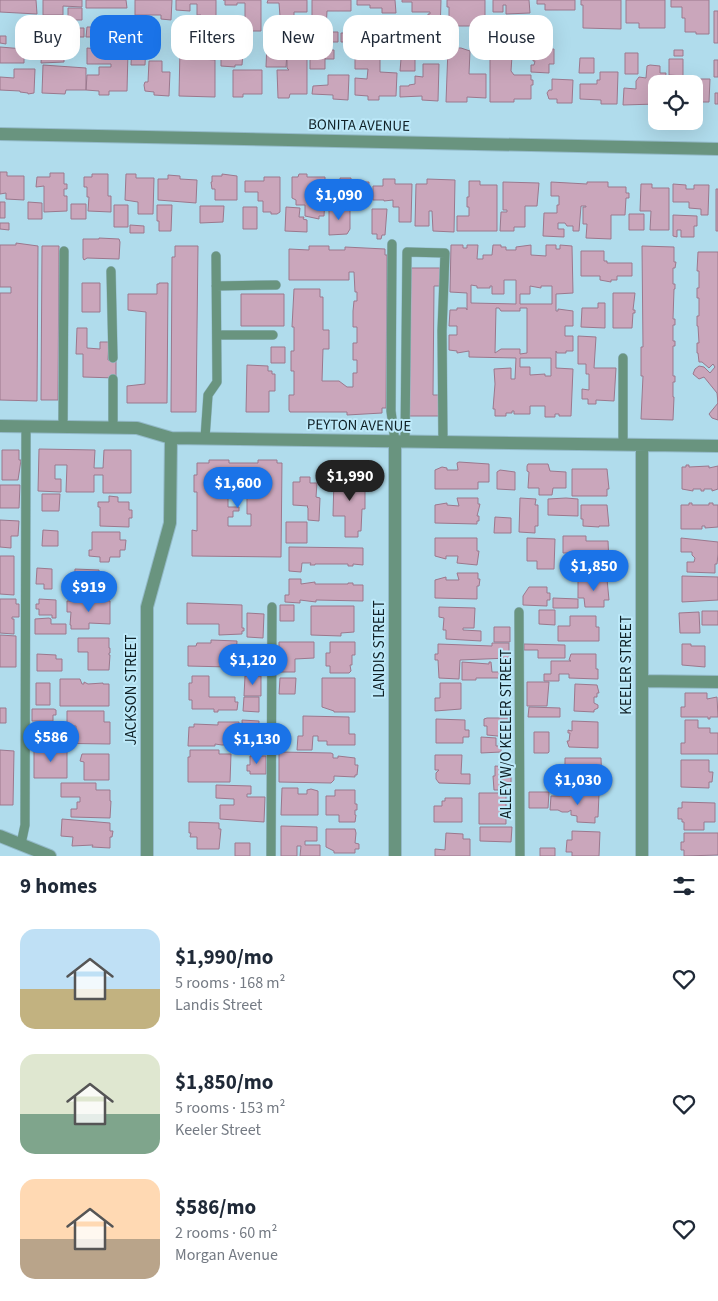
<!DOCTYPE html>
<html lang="en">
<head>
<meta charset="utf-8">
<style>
  :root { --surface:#fff; --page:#f2f2f3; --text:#1f2937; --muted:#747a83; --accent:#1a73e8 }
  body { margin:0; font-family:"Source Sans 3",sans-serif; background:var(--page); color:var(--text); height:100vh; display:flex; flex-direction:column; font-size:19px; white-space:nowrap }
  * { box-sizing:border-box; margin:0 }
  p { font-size:16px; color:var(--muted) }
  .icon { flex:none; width:28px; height:28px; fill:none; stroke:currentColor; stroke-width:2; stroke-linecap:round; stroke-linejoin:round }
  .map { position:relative; height:856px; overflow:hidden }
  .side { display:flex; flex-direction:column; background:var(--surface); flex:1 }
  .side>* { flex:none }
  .guide { position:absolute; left:15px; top:15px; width:689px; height:45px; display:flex; gap:10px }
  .tools { position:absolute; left:648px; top:75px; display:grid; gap:10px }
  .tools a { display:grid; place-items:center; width:55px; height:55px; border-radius:10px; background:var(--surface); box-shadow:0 5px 20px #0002; font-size:25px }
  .price { position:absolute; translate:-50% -42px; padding:0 11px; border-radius:18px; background:var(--accent); color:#fff; font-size:16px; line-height:32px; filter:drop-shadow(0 1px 2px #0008) }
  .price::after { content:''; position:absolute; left:50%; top:30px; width:15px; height:11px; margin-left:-8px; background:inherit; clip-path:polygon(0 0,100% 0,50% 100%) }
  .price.selected { background:#222; color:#fff }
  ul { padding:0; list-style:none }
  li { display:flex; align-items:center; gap:15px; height:125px; padding:0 20px }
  li span { display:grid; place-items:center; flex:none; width:140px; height:100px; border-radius:15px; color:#555 }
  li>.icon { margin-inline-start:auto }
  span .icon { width:60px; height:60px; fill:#fffc; stroke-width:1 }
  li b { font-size:21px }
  h2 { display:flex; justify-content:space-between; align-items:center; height:60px; padding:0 20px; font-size:21px }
  .pill { padding:0 18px; border-radius:15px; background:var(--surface); box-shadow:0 5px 20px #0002; font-size:18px; line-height:45px }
  .pill.selected { background:var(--accent); color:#fff }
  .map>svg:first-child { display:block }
  .building { fill:#caa6bb; stroke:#9b788d; fill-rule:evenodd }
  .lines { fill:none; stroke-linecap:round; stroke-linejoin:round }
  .lane-casing { stroke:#93bac8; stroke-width:10 }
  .street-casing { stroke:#93bac8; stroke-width:14 }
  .lane { stroke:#69947f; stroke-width:9 }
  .street { stroke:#69947f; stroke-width:12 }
  .labels { text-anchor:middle; stroke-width:4; stroke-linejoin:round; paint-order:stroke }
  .street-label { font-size:15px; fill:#0f2026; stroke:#bde9f9 }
</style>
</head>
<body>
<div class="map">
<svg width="718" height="856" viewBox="0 0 718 856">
  <rect width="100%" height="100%" fill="#b0dcec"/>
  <path class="building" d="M0,0h36l1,14 -37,-2z
    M43,0h39v7l-19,-1v9h-20z
    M86,0h40l1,8h-41z
    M135,0h37l-1,20 -10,-1v-4h-26z
    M176,0h40v30h-12v-9h-3v-6h-4v-11h-7v7l-14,-1z
    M223,0h38v31h-16v-28h-8v2h-12v-5z
    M268,0h39v12h-13v4h-14l-1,-13h-12z
    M312,0h39v11h-24l-1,19h-14z
    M357,0h38l1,13h-14v-5h-12v-3h-13z
    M402,0h39l-1,33 -29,-1 -1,-11 18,-1v-6h2v-2h-18v-10h-10z
    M447,0h38v26h-36v-19h-2z
    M493,0h36l1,13 -24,1v-9h-3v7h-10z
    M537,0h38v10h-30v-6h-8z
    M581,0h40v29l-38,-1v-23h-2z
    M626,0h39v28h-26v-5h-13z
    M671,0h38v34h-13v-2h-11v-14h-3v-11h-11z
    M68,8h14v12h-14z
    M714,11h4v32h-4z
    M87,27h7v10h-8z
    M78,28h6v9h-6z
    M266,31h11v10h-11z
    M329,32h9v10h-9z
    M341,33h13v9h-13z
    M0,36h6v8l-6,-1z
    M132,42l14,1 -1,22h-14z
    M267,43l13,1v9h7l-1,14h-20z
    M98,45h7v4h6v2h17l-1,40h-18v4h-10v-4l-13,-1 1,-15h12v-8h12v-3h-24v-16l11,1z
    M355,45l25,1v26l17,1 -1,23h-17v4h-11v-4l-13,-1v-17l12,1 1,-10h-13z
    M491,45h12l2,10 7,1 -1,15 3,4h17v5h2v5h-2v14h-17v3h-24v-54l1,1z
    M531,46h4v3h19v15h-5v9l-18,-1v-7h3l1,-4h-2l1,-8h-3z
    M0,47l24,2v14h-24z
    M402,47h9v8h4v16h-15z
    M42,48h14v2l8,1v11l-23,1z
    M180,48l21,1v10l14,1v37l-36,-1z
    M312,48h10v4h-10z
    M448,48h13l9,3 -1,23h17v24l-19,-1v5h-21z
    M325,50h9v9h-9z
    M674,50h9v6h-9z
    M221,51l22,2 -1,12h-7v2l-14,-1z
    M310,53h15v16h-15z
    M625,53h13v21h-13z
    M287,55h20v39h-17l-1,4h-11l-1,-28h12l-2,-2z
    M580,58h14v15h-15z
    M669,59h14v17l-14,-1z
    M714,60h4v17h-4z
    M149,61h13v11h8l-1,24 -15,-1v-3l-9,-1 -1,-6 1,-3h3z
    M423,64h16l-1,37 -16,-1v-4l-22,1v-11h9v-1l6,-1v-8l8,1z
    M43,65l43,3v22h-20l-1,4 -23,-1z
    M650,65l10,1v7h6l-1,11h-9v20l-33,1 1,-17 12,1v-8l3,-4 7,1 1,-12z
    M14,69h21l-1,24 -6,1v-1l-8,-1v-1l-20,-1v-13l14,1z
    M233,70h29v24h-19v3h-10z
    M600,72h18l-1,32h-16v-4l-21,-1v-15h17v-4h3z
    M328,75h21l-1,25 -15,-1v-4l-21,-1 1,-8 15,-1z
    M684,77h3v2h23l-1,23h-15v-18h-13v-6h3z
    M552,79l21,1 -1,23h-15v-4h-8l-2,-6 2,-3h3z
    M715,93h3v11h-3z
    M0,172h7v4h17v24l-18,-1v-6l-6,1z
    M50,173h14v11h3v5h-3v7h3v15l-23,1v-26l-8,1 1,-10h13z
    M92,174h16v22h3v16l-23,-1 1,-14h-2v-10h-3v-10h8z
    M126,174h10v4h18l-1,36h-15v-12l-13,-2z
    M222,174l15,2v24h-22v-11h-3l-1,-7h1v-6h10z
    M299,174h8v3h18v6h4v15h-4l-1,18h-5v3l-14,-3v-11h-9v-5l-4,-2v-21h6z
    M168,175l12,1v3l17,1 -1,23 -38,-3v-21h10z
    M264,177h16v35l-3,2h-6v-2h-8v-11h-5v-9h-13v-11h19z
    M340,178h11v4h18l-1,24 -27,-1z
    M383,179h12v5h17l-1,38h-12v-15h-6v-7l-9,1v-1h-11v-14h10z
    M427,179l28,1 -1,52 -21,-1 -1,-20h-3v15h-14l1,-42h11z
    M469,181h11v4h17v46h-40v-15h12v-9h-2v-10h2z
    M503,182l36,1 -2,23h-12v21h-11v4h-14l1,-19h6v-2h-4z
    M551,182l36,2v-2h21v5h18v6h3v5h-3l-1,17h-14v24l-25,-1 1,-14h-4v-17h3v-1h-5l-2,25h-6v-5h-6l-2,-3h-7v6h6v8l-21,-1 1,-23h13v-8h2v-9h-8z
    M641,184h11v4h17v42h-19l1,-19h-11z
    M673,184l13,1v4h8v-4h15l-1,30h-7v-6l-12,-1v-6h-16z
    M716,189h2v42h-2z
    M0,202h5v16h-5z
    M28,202l14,1v16h-14z
    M71,204h15v15h-15z
    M114,205h14v22h-14z
    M157,205h15l-1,26h-12v-10h-2z
    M200,206h24l-1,16 -23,1z
    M243,207h14v22h-14z
    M286,207l14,1 -1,9h5l-1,2 4,1v12l-22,-1z
    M329,208h21v21l-3,5 -18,1z
    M372,209h15l-2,26h-3l-1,4h-4v-5h-5z
    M629,214h15v16h-15z
    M673,215l24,1v10h-3v11h-13v-7h-4v7l-4,-1z
    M0,223h9v7l-9,-1z
    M130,225l14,1v7h-14z
    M99,238l20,1 1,3 -1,17 -32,-1 -3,2 -1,-2v-19h16z
    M16,243l22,3 -1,155 -37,-1v-107h11v-6h-11v-42h16z
    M451,245h12v3h4v-3h11l-1,14h6v-4h9l1,-10h8v2h5v3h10v-3l15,-2v10l15,1v-11h10v4h4v-4l12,1 1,47 -17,1v17h2v-2l15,2v15h-8v10h8v15h-7v2h-9l-1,-2v17l17,1 -2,47h-12v-2h-4v3h-10v-11h-15v8h-16v-3h-2v2h-6v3h-11v-7h-2l2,-25 -1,-15 17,-1v11h4l1,-21 -47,-1v-6l-12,2v-2l-8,-1v-15h8v-9h-8l1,-16h7v-2h9l1,2v-17l-17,-1zM504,280h12v24l-45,-1v-18l6,1v2h13v-2h2v8h12zM530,286l11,2v-2h11v18h-32v-10h10zM496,308h3l2,3h19v-3h7v45l-7,1v-5h-19l-6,4zM520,358h31v18h-6v-2l-15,1v-8h-10z
    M42,246h17l-1,154h-17z
    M175,246h23l-2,166h-25l1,-155h3z
    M309,246h20v4h16v-3l40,2v6h2l-1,153h-4v5l-35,2v-3h-57l-1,-2v-15h5v-24h-3v-20h3v-24h-2l2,-38h26v8h3v33h6v19h-6l-1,32h17l8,6h6v-14h4v-13h-4v-17h4v-16h-4v-16l1,-10h3v-9h-2l-1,-20h-5v8h-60v-31l20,1z
    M642,246l32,1v15h2l-1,6h-2v16h2v5h-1l-1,30h2v6h-2v16h2v5h-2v30h2v6h-2v15h1l-1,23 -32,-1 2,-43h-2v-29h2z
    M581,251h23v10h3v2h25v13h-15v4h-6v2l-11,-2v-4h-19z
    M698,252h20v168l-6,-2 -3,-4 9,-11 -1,-10 -13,-16 -5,2 -6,-5 2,-5 4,-3 5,1 6,6 5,-6 -2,-3 -4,4 -7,-6h-3l-1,-9h-1v-10h2l-1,-17h-1v-10h2v-18h-2v-10h2v-17h-2z
    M411,268h29v18h-6l-1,109h6v21h-30z
    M82,283h18v29h-18z
    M159,283h9l-1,120h-40v-17l18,-2 1,-72 -18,-2v-16h29v-10h2z
    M613,293h22l-2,17h2v3h-2l-1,15h-19z
    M241,294h43v32h-43z
    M598,303h7v25l-24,-1 1,-19h16z
    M77,328h10v20l13,1v-7h9l-1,18h8v18l-33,-1v-23h-7z
    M578,336l18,1 -2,31h22l-2,33 -18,-1v4h-8v-5h-6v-10l7,1v-16h-3v-10h-8z
    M271,347h14v16h-14z
    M247,365l21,1v5h4v3h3v17h-6v21h-23z
    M39,449l56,1 -1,18h9l1,-18h27v43h-28v-18h-9v17h-28l1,-27h-12v14h6v13l-23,-1z
    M2,450h17v10h2l-3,20h-16z
    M209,460h20v3h29v-3h19v3h5l-1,94 -89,-1v-26l5,1v-39h-3v-17h3v-12h12zM228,493h19v21h4v12h-23v-9h5v-6h6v-4h-11z
    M459,462l30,2v18h-11v7h-43v-19l7,-3 5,1v2h11l-1,-7z
    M528,464h20l2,7 16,1v16h-13l-1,7h-13v-7h-11l1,-16 -2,-1v-5z
    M686,465h3v2l20,-1v2l9,-2v23l-6,2v-2h-8v2h-3v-2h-8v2l-11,-2v-22h4z
    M572,469h35l2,20h-2v7h-35z
    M500,470l15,2v18l-18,-1v-17z
    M338,476h23v2h4v31h-3l-1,22h-3v6h-13v-21h-12l1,-38h4z
    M300,477h10v6h7l-1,14 4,1 -1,23 -11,-1v-12l-1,-1 1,-1 -15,-1v-23h7z
    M0,485h20l-1,23h-19z
    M42,494h18l-1,17h-17z
    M109,496l9,1v5h11v8h3v8h-3v9l-29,-1v-19h-2v-5h11z
    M457,498h21v6h2l-3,12h2v5h-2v3l-42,-1v-18l12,-2v2l12,1z
    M520,498l16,1 -1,6h3v21h-3v7l-16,-1z
    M566,498l12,1v17l-30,-1v-16z
    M689,503h3v2h17v-2h4v2h5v22l-13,1v-2h-3v3h-21v-24h8z
    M581,505h26l2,21h-10v1l-16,-1v-7h-2z
    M495,517l16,1v15h-17z
    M0,520l19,1 -1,15h-7v12l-11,-1z
    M286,522h21v21h-21z
    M43,530l15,1v15h-16z
    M92,532h28v8h6l-1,10h-5v7h-10l-1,5h-9v-5l-11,-1v-6h3z
    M563,536h23v5h22l1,22 -19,1v-1h-7v-10h-20z
    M435,538h42v13h2l-2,14 -20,-2 1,-7h-12v3l-11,-3z
    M527,538l28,1 -1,30h-17v-8h-10z
    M681,538l37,4v12l-1,10h-2v9l-28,-1v-10h7l1,-4 -3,-3v-3h-11z
    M289,547l74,1v17l-10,-1v2h-5v-2h-33v1h-5l1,-2h-9l-1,9 -12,-1z
    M0,556h14v39l-14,-1z
    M37,568l15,1v20h-8v-5h-8z
    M75,569l24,1v5h10v6h3l-1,14h-16v2h-11v-2h-10z
    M457,573h21v6h2l-1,7h-2v13l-42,-1v-18l11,-3v3h13z
    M682,576l36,1v23l-36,2z
    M289,579h12v5l14,-2v2h33v-1h5v2h10v16l-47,-1v2l-16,-2v3l-15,-1v-7h4z
    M583,579h24l2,21h-5v7h-19l-1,-9h-6v-17h5z
    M529,587h18v6h3v7h-3v6l-24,-1v-9z
    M553,598l25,1v9h-25z
    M0,599h16v5h3v13h-7v2h2v15l-14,-1z
    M39,599l17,1v18h-4v-3h-13v-6h-3v-5h3z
    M102,600l8,1v23l-21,-1v6h-18v-4h-1l1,-13h-4v-11z
    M187,603l55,2v23h2v3h-2v3l-23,1v-11h-32z
    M280,605h14v16h-14z
    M311,606h43v26l-13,1v3l-30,-1z
    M439,607l36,1 -1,20h-11v2l18,1v10l-35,-2v-9h-3l1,-12 -5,-1z
    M539,610h16v15l-16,-1z
    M702,611h16v14h-16z
    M699,612l1,21h-20l-1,-20z
    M247,613l17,1 -1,24 -16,-1z
    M570,616h26v11h3v14h-41v-15h12z
    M49,618l2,1v5h15v10h-31v-15z
    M494,627h16v15h-16z
    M0,635l16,1v31h-16z
    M78,638h31v10h1v5h-1v2h1l-1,15h-21v-18h-10z
    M211,640l26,1 -1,16h-5l-2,10 -41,-1v-20h8l1,-3h14z
    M279,642h35v16l-19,1v13h-16z
    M330,642h25v13h-3v10h-2l1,6 -2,2h-19v-7h-4v-13h4z
    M492,643h17v15l-49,2 -1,19 -20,-1 -1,-18h-3v-6h3v-10l54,2z
    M524,644l41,1v13h-27v-8h-14z
    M682,644h9v2h14v21l-23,-2z
    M250,650l16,1v23h-17z
    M37,654l19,1v4h6v12h-25z
    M571,654h25v15h2v10l-29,-1v-4h-10v7h-15v-7h7v-13h20l-2,-1z
    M462,662l27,2v-2h2l1,10h9v2h2v4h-27v2h-14z
    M192,676h17v21h26v5h3l-1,8h-19v2h-4v-3h-22v-9h-3v-17h3z
    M245,676h16v20h-17z
    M280,678h16l-1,16h-16z
    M322,678h33v34h-21v-1l-12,-4z
    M60,679h20l2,5h2v-2l4,2 15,-1v1h6v22h-49z
    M527,682h22l-2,24h-20z
    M36,683h14v22h-14z
    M440,683h21v26l-26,2v-13h5z
    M575,684l22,1 2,8h-2v4h-3v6l4,2v3l-4,2v2l-20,-1z
    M685,693h22v6l10,-2 1,20h-8v2h-2v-2h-27v-10h4z
    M244,697h15v15l-16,-1z
    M529,707l31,1v9h-32z
    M0,708h6v15h-6z
    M32,709h22l2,1v5h-3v6h-21z
    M67,711h37v11h6v22l-73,-1v-19h30v8h9v-6h-9z
    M303,716l46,1v17h6v11h-28v-4h-9v-5h-5l-1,14h-15l1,-14h5z
    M487,718h24v17h-3v2l-21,-2v-9h-3v-7z
    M436,719l29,1v10h4v7h-6v6h-27z
    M242,720l17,1 -1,21h-15z
    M685,720h13v8h12v5h8v21h-37v-11h4z
    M572,721l26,1v26l-29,-1 -2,-6h2l1,-8h-2v-3l4,1z
    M218,722h21l-1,22 -16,1 -7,-1v2h-27l1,-19h5v-3l24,1z
    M534,732h15v20l-1,1h-14z
    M481,737l15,1v8h5v6l-20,1z
    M34,748h33v30h-33z
    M0,750l14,1 -1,54h-13z
    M190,750h29v4h12l-1,28h-42v-25h2z
    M279,752l52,1 2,1v4h5v-2l17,2v7h3l-1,10h-2v2l-21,-1v4l-3,3 -52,-1z
    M82,754h27v26h-25v-18l-4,-1z
    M435,755h27l-1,19h9v10l-31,-1 -3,-4v-6l3,-3h-4z
    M250,756h16v18h-16v-3h-3v-6h3z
    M565,758h36l1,27 -1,5 -37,-1v-5l-4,-5v-11l5,-4z
    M681,760h28v12h4l-1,10h-3v6l-28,-1z
    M495,766l16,1v23h-17l-1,-14h2z
    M61,783h35v7h14v11h1l-1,17 -39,-1v-8h6v-7h3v-5h-19z
    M216,785l35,1v8h-4v3h18l-1,25 -44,-3v-14h14v-6l-18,-1z
    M282,788h16v6h9v-4l4,-1 7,2v24h-37z
    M335,790h20v14h2v6h-2v5h1l-1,7h-16v-7h-13v-19h9z
    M529,792h20l-1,16h-19z
    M479,793h27v31h-27z
    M571,794h28l-1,23h-3v6l-18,-1v-6l-6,-1v-5l-3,2h-6l-4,-2h-8l1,-14h19z
    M445,798h17v24h-28v-16h8v-5h3z
    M682,802l33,1v19h-11v8h-20v-8h-2v-3h-4v-11h4z
    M62,819l48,4v8h3l-1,6h-2v11l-18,-1 1,-2 -21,1 1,-9 -12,-1z
    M189,822l30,1v6h2l-2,20h-22v-12h-7l1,-4h-2z
    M281,826l36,1v14h-12v4h15v11h-20l1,-10h-4v10h-16z
    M480,827h32l-1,15 -31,-1z
    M326,829h29l1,4 -1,10 4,1v5h-4v4h-21v-2l-8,-4z
    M572,831l28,1 -1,24h-27v-4h-6l1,-12h5z
    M446,833l17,1v5h7v17h-35v-7l10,1z
    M684,833h34v22l-34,1v-6h-3v-8h3z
    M235,843h15v13h-15z
    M540,848h15v8h-15z"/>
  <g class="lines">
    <g class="lane-casing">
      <path id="lane" d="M392,244l-1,167 4,31
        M111,271l2,87
        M216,286l60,-1
        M217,335h56
        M623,358v87
        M63,426l1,-175
        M113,428v-49
        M205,438l3,-43 9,-13 -1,-126
        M405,442l2,-190 38,1 -3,78 1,111
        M519,612l1,244
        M21,844l4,-19 1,-399
        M271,856l1,-249"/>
    </g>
    <g class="street-casing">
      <path id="street" d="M0,134l718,15
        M0,426l137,2 34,10 547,8
        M395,442v414
        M642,681l76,1
        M0,836l50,20
        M147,856v-249l23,-84 1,-85
        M642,856v-411"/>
    </g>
    <use href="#lane" class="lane"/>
    <use href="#street" class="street"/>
  </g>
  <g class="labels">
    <g class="street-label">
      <text transform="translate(359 125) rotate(1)" y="5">BONITA AVENUE</text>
      <text transform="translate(359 425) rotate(1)" y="5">PEYTON AVENUE</text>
      <text transform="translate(379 649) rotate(-90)" y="5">LANDIS STREET</text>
      <text transform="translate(626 665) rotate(-90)" y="5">KEELER STREET</text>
      <text transform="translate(131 690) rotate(-90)" y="5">JACKSON STREET</text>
      <text transform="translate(506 734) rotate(-90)" y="5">ALLEY W/O KEELER STREET</text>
    </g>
  </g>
</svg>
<div class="tools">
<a><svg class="icon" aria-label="locate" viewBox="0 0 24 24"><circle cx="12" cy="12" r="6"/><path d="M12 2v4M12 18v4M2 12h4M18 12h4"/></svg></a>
</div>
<b class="price" style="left:339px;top:221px">$1,090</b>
<b class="price selected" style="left:350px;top:502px">$1,990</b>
<b class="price" style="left:238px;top:509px">$1,600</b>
<b class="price" style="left:594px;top:592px">$1,850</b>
<b class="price" style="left:89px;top:613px">$919</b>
<b class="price" style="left:253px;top:686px">$1,120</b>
<b class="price" style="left:51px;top:763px">$586</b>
<b class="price" style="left:257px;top:765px">$1,130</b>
<b class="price" style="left:578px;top:806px">$1,030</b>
<div class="guide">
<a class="pill">Buy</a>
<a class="pill selected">Rent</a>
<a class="pill">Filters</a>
<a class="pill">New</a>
<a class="pill">Apartment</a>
<a class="pill">House</a>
</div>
</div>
<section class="side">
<h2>9 homes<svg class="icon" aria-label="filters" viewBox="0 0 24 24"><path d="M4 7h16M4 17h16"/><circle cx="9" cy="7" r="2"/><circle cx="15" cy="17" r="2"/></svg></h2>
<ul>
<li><span style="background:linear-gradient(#bfe0f5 60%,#c2b280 0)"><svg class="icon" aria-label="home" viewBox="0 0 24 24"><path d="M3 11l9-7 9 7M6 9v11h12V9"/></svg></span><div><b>$1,990/mo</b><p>5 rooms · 168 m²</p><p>Landis Street</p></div><svg class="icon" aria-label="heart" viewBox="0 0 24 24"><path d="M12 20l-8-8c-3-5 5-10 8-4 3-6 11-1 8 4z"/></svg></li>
<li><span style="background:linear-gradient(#dfe7d0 60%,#7fa58c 0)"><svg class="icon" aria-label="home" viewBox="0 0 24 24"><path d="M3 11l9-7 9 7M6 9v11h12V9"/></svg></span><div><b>$1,850/mo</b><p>5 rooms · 153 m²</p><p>Keeler Street</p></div><svg class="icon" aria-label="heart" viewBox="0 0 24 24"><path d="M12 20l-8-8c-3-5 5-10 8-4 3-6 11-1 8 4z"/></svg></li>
<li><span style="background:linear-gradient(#ffd9b3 60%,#b9a48a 0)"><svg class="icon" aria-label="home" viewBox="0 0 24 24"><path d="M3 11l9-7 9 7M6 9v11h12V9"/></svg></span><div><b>$586/mo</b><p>2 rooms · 60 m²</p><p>Morgan Avenue</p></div><svg class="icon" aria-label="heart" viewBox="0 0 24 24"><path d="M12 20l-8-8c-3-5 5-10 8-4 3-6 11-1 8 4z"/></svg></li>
</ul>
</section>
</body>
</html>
